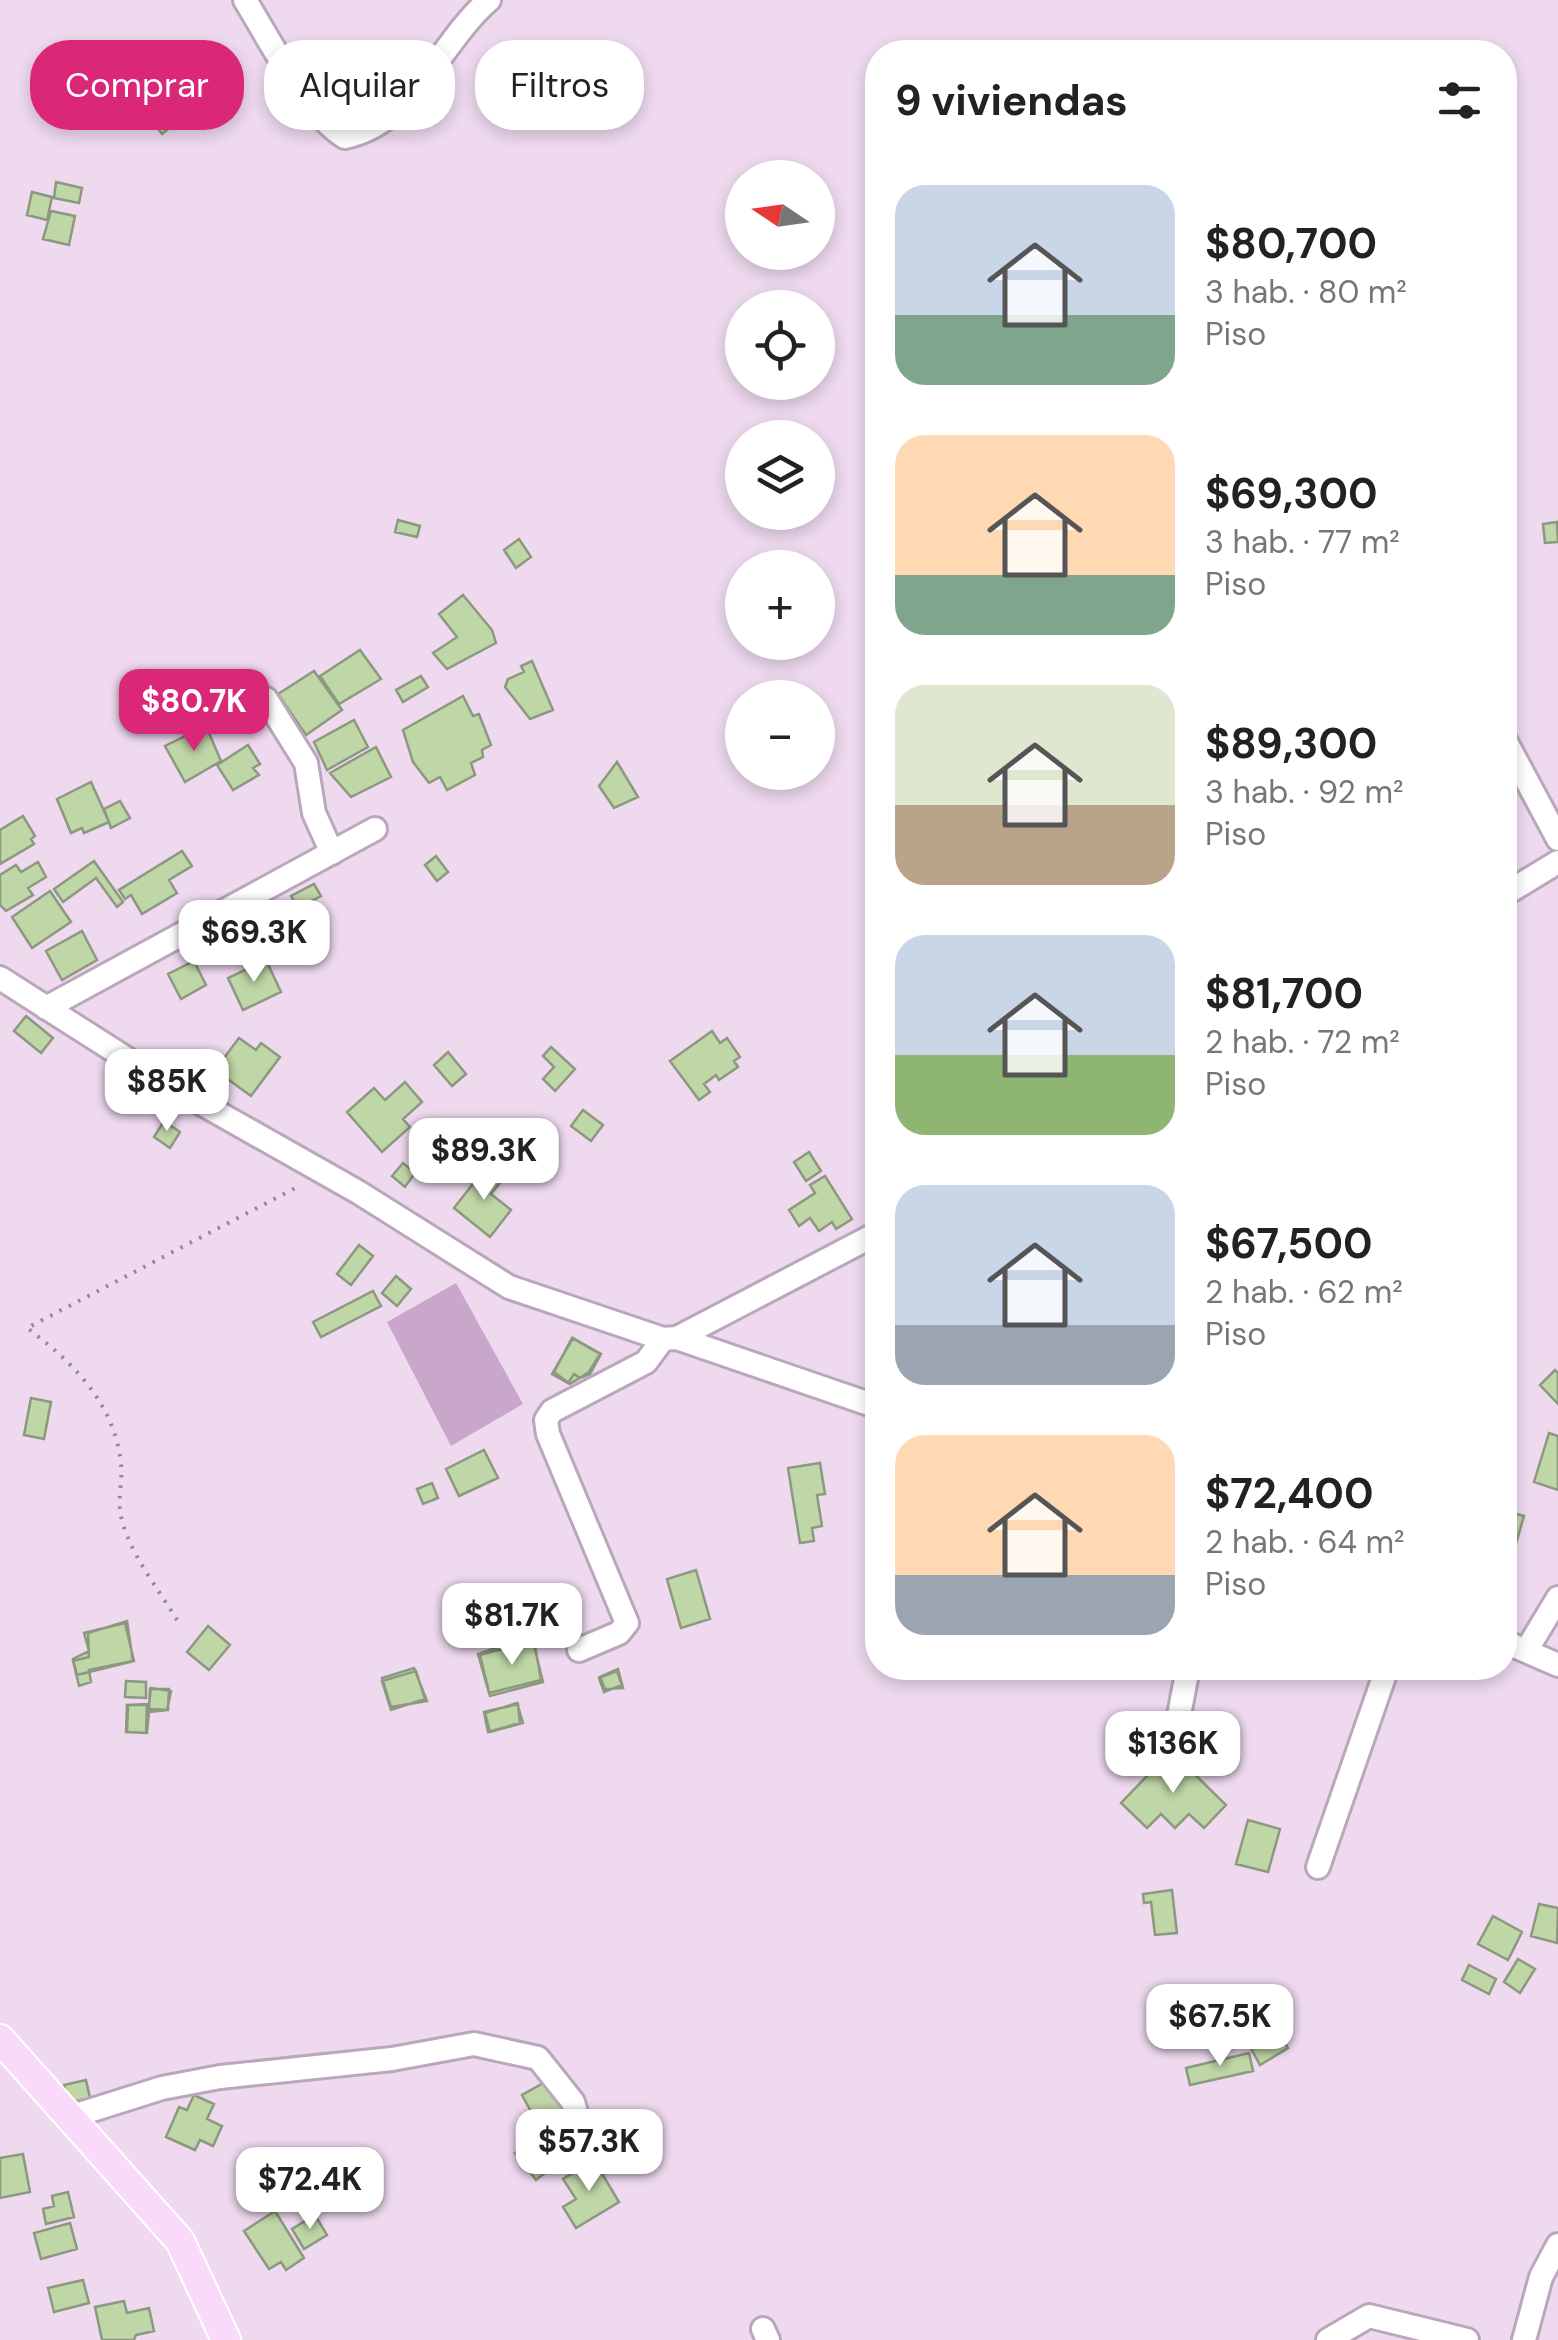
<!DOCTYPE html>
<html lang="es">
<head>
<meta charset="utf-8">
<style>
  :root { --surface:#fff; --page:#f2f2f2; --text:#222; --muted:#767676; --accent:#db2777 }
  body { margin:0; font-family:"DM Sans",sans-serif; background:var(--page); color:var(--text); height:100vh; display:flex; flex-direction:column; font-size:38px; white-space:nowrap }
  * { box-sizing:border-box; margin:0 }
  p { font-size:32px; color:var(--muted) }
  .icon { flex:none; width:55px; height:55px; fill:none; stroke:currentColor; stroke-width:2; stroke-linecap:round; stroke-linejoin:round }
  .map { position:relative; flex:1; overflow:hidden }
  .drawer { position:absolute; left:865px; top:40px; width:652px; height:1640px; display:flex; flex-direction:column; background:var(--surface); border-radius:40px; box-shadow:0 5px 15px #0003 }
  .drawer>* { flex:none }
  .banner { position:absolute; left:30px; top:40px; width:685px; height:90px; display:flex; gap:20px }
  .needle { width:65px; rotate:283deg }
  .buttons { position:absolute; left:725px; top:160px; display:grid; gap:20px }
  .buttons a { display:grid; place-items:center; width:110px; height:110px; border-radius:50%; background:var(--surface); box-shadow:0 5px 15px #0003; font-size:50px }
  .price { position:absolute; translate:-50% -85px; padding:0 22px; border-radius:20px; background:#fff; color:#222; font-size:32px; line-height:65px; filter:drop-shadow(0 2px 5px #0008) }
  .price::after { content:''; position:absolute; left:50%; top:60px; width:30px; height:22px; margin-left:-15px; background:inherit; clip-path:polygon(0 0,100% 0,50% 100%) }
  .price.selected { background:var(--accent); color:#fff }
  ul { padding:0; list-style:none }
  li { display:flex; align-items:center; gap:30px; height:250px; padding:0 30px }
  li span { display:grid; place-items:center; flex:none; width:280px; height:200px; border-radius:30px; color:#555 }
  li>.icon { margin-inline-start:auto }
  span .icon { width:120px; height:120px; fill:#fffc; stroke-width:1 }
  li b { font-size:42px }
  h2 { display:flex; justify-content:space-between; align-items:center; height:120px; padding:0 30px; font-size:42px }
  .pill { padding:0 35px; border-radius:40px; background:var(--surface); box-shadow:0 5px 15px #0003; font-size:35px; line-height:90px }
  .pill.selected { background:var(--accent); color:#fff }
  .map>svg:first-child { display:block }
  .green { fill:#c9a7cb }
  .building { fill:#bfd6a7; stroke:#8c9880; stroke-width:2.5 }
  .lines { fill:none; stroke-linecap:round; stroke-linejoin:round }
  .minor-casing { stroke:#bba7bc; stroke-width:28 }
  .major-casing { stroke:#fff; stroke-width:32 }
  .path { stroke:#958695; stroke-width:4; stroke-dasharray:2.5 8; stroke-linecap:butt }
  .minor { stroke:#fff; stroke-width:22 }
  .major { stroke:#f9dafb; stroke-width:28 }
</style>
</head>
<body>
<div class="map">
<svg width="1558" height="2340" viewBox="0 0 1558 2340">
  <rect width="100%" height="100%" fill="#eed9ef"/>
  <path class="green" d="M456,1283l67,121 -72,42 -64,-124z"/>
  <path class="building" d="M179,70l24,32 -41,32 -24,-33z
    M125,74l9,12 -8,6 14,21 -15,11 -23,-35z
    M56,182l26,6 -3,15 -25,-5z
    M32,192l20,5 -5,23 -20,-5z
    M51,211l24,5 -6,29 -26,-6z
    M398,520l22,6 -3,11 -22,-5z
    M1557,522l1,20 -13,1 -2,-19z
    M519,539l12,18 -15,11 -12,-18z
    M463,595l29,35 4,13 -49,26 -14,-16 24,-16 -18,-23z
    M360,650l21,29 -42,25 -19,-28z
    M532,661l21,49 -23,9 -25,-32 3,-8 16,-7 -3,-6z
    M314,671l28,39 -36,25 -28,-41z
    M421,676l7,11 -25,15 -7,-12z
    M463,696l10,20 6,-2 12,31 -9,5 1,7 -12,6 4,12 -28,15 -7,-13 -11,6 -16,-21 -10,-32z
    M354,720l14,27 -41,23 -13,-28z
    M206,726l15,35 -36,21 -20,-36z
    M248,745l12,19 -7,4 6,7 -26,15 -16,-25z
    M376,747l15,30 -40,20 -21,-24z
    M617,762l21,35 -24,11 -15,-22z
    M91,782l18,40 -25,11 -2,-5 -11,5 -14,-34z
    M120,801l10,17 -19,10 -7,-19z
    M23,816l12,20 -4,3 3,5 -34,20v-34z
    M182,851l10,15 -23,14 8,13 -35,21 -11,-19 -6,4 -6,-9z
    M436,856l12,16 -11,9 -12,-16z
    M94,861l29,41 -6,5 -21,-29 -33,24 -9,-13z
    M38,862l8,15 -18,11 5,7 -27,16 -6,-6v-30l16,-10 5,7z
    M314,884l7,12 -23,12 -7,-12z
    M50,891l21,31 -39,26 -20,-31z
    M266,899l10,23 -39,18 -10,-23z
    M82,931l15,29 -35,20 -16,-29z
    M266,960l15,32 -38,18 -15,-32z
    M194,961l12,24 -25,14 -13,-25z
    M26,1016l27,22 -12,15 -27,-22z
    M712,1031l8,12 7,-5 13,19 -6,4 4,6 -19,13 -3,-5 -12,9 6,8 -11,8 -29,-39z
    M239,1038l17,12 5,-7 19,14 -29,39 -36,-26z
    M551,1047l24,22 -20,22 -12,-12 11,-12 -11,-11z
    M448,1052l18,22 -14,12 -18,-21z
    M405,1082l17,20 -19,17 7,8 -28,25 -35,-40 27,-24 11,12z
    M583,1110l20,15 -12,16 -20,-15z
    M164,1121l16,11 -10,16 -16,-11z
    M809,1152l12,19 -15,10 -12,-19z
    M403,1163l12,10 -10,14 -13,-11z
    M487,1166l16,13 -12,15 20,16 -21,27 -36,-29z
    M825,1176l27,43 -16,10 -4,-7 -13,9 -9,-13 -11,8 -10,-16 26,-17 -5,-8z
    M359,1245l14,11 -22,29 -14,-11z
    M396,1276l15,13 -14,17 -15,-13z
    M373,1291l8,15 -60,31 -8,-15z
    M572,1338l28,16 -11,18 -19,12 -16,-12z
    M573,1338l28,16 -11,20 -10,4 -6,-4 -6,9 -16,-9z
    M1555,1370l3,3v31l-18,-19z
    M31,1398l20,4 -7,37 -20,-4z
    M1549,1433l9,3v54l-24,-8z
    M484,1450l14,28 -39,18 -13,-27z
    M820,1463l5,31 -8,1 5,31 -10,2 2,13 -14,2 -12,-75z
    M432,1483l6,15 -15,6 -6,-15z
    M1505,1511l19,5 -12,41 -7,-2z
    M696,1570l14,49 -29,9 -14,-49z
    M478,1613l28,18 -11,19 -29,-18z
    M127,1621l6,40 -44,9 2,12 -12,4 -6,-25 16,-4 -1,-24z
    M125,1623l9,38 -57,14 -4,-16 16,-8 -5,-18z
    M208,1626l22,19 -21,25 -22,-18z
    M533,1635l8,45 -52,13 -11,-39z
    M533,1641l10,41 -53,14 -10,-41z
    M414,1668l13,33 -36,6 -9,-29z
    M618,1669l5,19 -18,1 -5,-12z
    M416,1671l9,28 -34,11 -9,-29z
    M617,1671l5,14 -18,7 -5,-14z
    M126,1681l20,1v16l-21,-1z
    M151,1688l20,3 -4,19 -18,2 -2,21 -21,-1 1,-27 22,-1z
    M150,1689h19l-1,21 -19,-1z
    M517,1703l6,20 -33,9 -5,-19z
    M518,1704l2,19 -32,9 -4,-20z
    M128,1705h19l-1,28 -19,-1z
    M1171,1751l55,54 -22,23 -15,-14 -14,14 -14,-14 -14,14 -26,-25z
    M1248,1820l32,9 -12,43 -32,-8z
    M1172,1890l5,43 -22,2 -4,-33 -7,1 -1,-9z
    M1539,1904l19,4 -1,35 -26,-7z
    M1493,1916l29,16 -14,28 -30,-16z
    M1518,1959l17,10 -15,24 -16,-11z
    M1469,1965l27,14 -7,15 -27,-14z
    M1276,2027l12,21 -28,17 -12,-22z
    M1249,2053l4,18 -63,14 -4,-17z
    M86,2080l4,18 -22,5 -4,-18z
    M547,2081l20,35 -26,14 -19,-35z
    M194,2095l20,9 -7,15 15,7 -9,20 -13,-6 -5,10 -29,-13 13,-30 8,3z
    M530,2142l20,27 -14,11 -21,-27z
    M23,2154l7,38 -30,6v-40z
    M594,2160l25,42 -43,26 -13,-21 13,-8 -13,-20z
    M68,2192l6,25 -28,7 -3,-15 11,-3 -2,-10z
    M275,2211l29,47 -18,12 -5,-8 -12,7 -25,-38z
    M315,2215l12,20 -23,14 -12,-20z
    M70,2223l7,26 -36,10 -7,-26z
    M83,2280l6,23 -35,9 -6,-24z
    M124,2301l3,12 22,-5 5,23 -18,4 -2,5h-32l-7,-33z"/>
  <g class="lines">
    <g class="minor-casing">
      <path id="minor" d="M245,0c24,39 62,114 100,137 70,-15 93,-93 144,-137
        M266,699l40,64 8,50 18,40
        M1505,740l53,99
        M1505,894l53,-32
        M0,978l160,102 198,112 151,95 154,52 14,-1 201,69
        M46,1008l329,-179
        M677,1338l201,-105
        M1505,1642l53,23
        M579,1650l40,-17 8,-10 -79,-189 -2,-14 6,-9 94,-49 17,-23
        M1526,1651l32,-53
        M1175,1736l13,-68
        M1318,1867l69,-199
        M70,2117l92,-29 58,-11 172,-18 82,-15 64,14 35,44 14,49
        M763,2329l5,11
        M1328,2340l41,-24 98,24
        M1524,2340l17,-63 17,-32"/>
    </g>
    <g class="major-casing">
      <path id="major" d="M0,2039l180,202 46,99"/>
    </g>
    <path class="path" d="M177,1620c-19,-32 -52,-72 -57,-110 -2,-15 3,-31 1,-46 -6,-60 -48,-102 -94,-136l274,-143"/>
    <use href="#minor" class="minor"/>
    <use href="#major" class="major"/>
  </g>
</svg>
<div class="buttons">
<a><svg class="needle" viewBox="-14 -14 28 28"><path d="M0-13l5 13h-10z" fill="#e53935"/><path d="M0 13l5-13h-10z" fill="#767676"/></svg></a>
<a><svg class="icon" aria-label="locate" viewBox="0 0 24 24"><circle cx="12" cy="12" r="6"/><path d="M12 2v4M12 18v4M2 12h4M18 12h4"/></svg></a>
<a><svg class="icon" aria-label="layers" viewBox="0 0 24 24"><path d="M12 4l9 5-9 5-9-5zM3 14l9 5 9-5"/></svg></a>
<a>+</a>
<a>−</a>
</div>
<b class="price selected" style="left:194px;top:754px">$80.7K</b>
<b class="price" style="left:254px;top:985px">$69.3K</b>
<b class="price" style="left:167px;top:1134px">$85K</b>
<b class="price" style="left:484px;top:1203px">$89.3K</b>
<b class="price" style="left:512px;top:1668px">$81.7K</b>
<b class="price" style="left:1173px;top:1796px">$136K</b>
<b class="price" style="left:1220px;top:2069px">$67.5K</b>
<b class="price" style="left:589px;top:2194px">$57.3K</b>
<b class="price" style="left:310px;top:2232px">$72.4K</b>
<div class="banner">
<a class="pill selected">Comprar</a>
<a class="pill">Alquilar</a>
<a class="pill">Filtros</a>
</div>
<section class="drawer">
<h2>9 viviendas<svg class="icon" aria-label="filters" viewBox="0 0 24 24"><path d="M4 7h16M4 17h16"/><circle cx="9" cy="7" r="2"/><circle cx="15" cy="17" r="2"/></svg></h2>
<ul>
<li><span style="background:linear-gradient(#c9d6e8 65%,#7fa58c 0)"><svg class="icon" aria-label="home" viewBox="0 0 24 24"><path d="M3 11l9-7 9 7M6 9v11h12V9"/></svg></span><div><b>$80,700</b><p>3 hab. · 80 m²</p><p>Piso</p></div></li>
<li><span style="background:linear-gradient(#ffd9b3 70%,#7fa58c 0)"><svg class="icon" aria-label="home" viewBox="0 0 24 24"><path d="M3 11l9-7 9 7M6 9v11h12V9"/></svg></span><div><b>$69,300</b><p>3 hab. · 77 m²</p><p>Piso</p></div></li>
<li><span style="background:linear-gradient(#dfe7d0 60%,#b9a48a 0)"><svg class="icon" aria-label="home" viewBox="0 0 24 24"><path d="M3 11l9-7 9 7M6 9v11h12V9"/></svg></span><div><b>$89,300</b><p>3 hab. · 92 m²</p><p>Piso</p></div></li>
<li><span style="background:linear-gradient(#c9d6e8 60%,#8fb573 0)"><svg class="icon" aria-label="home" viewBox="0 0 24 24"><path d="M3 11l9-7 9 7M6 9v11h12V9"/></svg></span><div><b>$81,700</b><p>2 hab. · 72 m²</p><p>Piso</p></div></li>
<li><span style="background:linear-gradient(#c9d6e8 70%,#9aa5b1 0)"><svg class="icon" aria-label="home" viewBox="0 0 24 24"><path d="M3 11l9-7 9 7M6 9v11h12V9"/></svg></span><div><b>$67,500</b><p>2 hab. · 62 m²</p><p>Piso</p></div></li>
<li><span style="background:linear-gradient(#ffd9b3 70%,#9aa5b1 0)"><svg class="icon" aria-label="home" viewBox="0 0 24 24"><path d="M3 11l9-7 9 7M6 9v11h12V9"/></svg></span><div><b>$72,400</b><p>2 hab. · 64 m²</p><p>Piso</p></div></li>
</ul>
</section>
</div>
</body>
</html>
